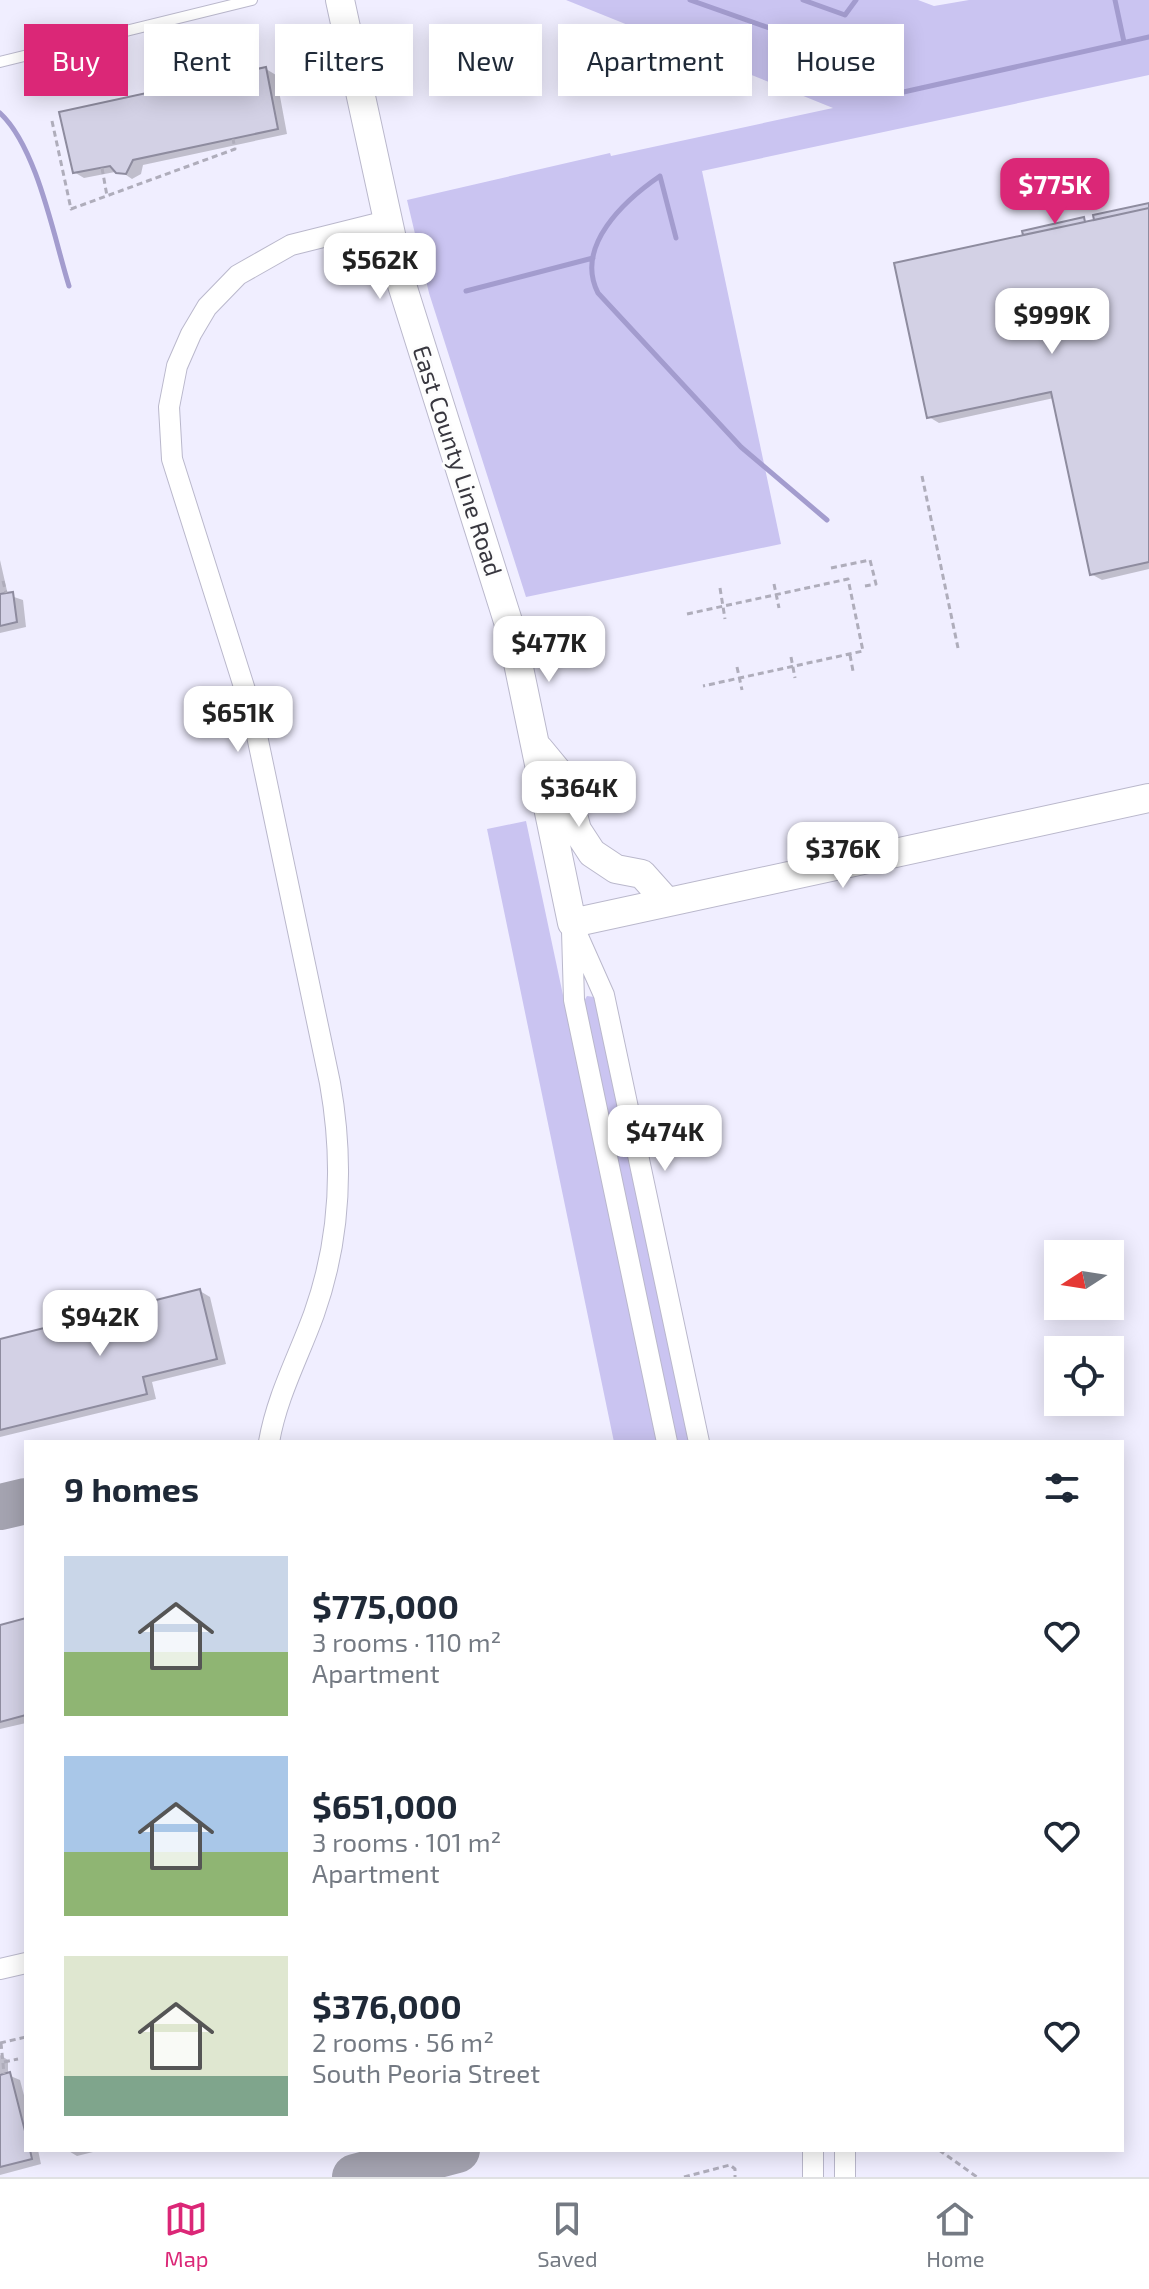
<!DOCTYPE html>
<html lang="en">
<head>
<meta charset="utf-8">
<style>
  :root { --surface:#fff; --page:#f6f6f7; --text:#1f2937; --muted:#747a83; --line:#e0e1e3; --accent:#db2777 }
  body { margin:0; font-family:"Exo 2",sans-serif; background:var(--page); color:var(--text); height:100vh; display:flex; flex-direction:column; font-size:30px; white-space:nowrap }
  * { box-sizing:border-box; margin:0 }
  p { font-size:26px; color:var(--muted) }
  .icon { flex:none; width:44px; height:44px; fill:none; stroke:currentColor; stroke-width:2; stroke-linecap:round; stroke-linejoin:round }
  .map { position:relative; flex:1; overflow:hidden }
  .drawer { position:absolute; left:24px; top:1440px; width:1100px; height:712px; display:flex; flex-direction:column; background:var(--surface); border-radius:0px; box-shadow:0 4px 20px #0003 }
  .drawer>* { flex:none }
  .guide { position:absolute; left:24px; top:24px; width:1102px; height:72px; display:flex; gap:16px }
  .needle { width:52px; rotate:258deg }
  .controls { position:absolute; left:1044px; top:1240px; display:grid; gap:16px }
  .controls a { display:grid; place-items:center; width:80px; height:80px; border-radius:0px; background:var(--surface); box-shadow:0 4px 20px #0003; font-size:40px }
  .price { position:absolute; translate:-50% -68px; padding:0 18px; border-radius:16px; background:#fff; color:#222; font-size:26px; line-height:52px; filter:drop-shadow(0 2px 4px #0008) }
  .price::after { content:''; position:absolute; left:50%; top:48px; width:24px; height:18px; margin-left:-12px; background:inherit; clip-path:polygon(0 0,100% 0,50% 100%) }
  .price.on { background:var(--accent); color:#fff }
  ul { padding:0; list-style:none }
  li { display:flex; align-items:center; gap:24px; height:200px; padding:0 40px }
  li span { display:grid; place-items:center; flex:none; width:224px; height:160px; border-radius:0px; color:#555 }
  li>.icon { margin-inline-start:auto }
  span .icon { width:96px; height:96px; fill:#fffc; stroke-width:1 }
  li b { font-size:34px }
  h2 { display:flex; justify-content:space-between; align-items:center; height:96px; padding:0 40px; font-size:34px }
  .tag { padding:0 28px; border-radius:0px; background:var(--surface); box-shadow:0 4px 20px #0003; font-size:28px; line-height:72px }
  .tag.on { background:var(--accent); color:#fff }
  .dock { display:flex; justify-content:space-around; align-items:center; height:112px; border-top:2px solid var(--line); background:var(--surface); font-size:22px; color:var(--muted) }
  .dock a { display:grid; justify-items:center; gap:4px }
  .dock .on { color:var(--accent) }
  .map>svg:first-child { display:block }
  .green { fill:#cac4f1 }
  .shadow { fill:#0003 }
  .lines { fill:none; stroke-linecap:round; stroke-linejoin:round }
  .stream { stroke:#a39cce; stroke-width:5 }
  .taxiway { stroke:#a4a3b0; stroke-width:46 }
  .building { fill:#d3d1e5; stroke:#8e8c9f; stroke-width:2 }
  .service-casing { stroke:#bab8cc; stroke-width:12 }
  .minor-casing { stroke:#bab8cc; stroke-width:22 }
  .secondary-casing { stroke:#bab8cc; stroke-width:30 }
  .path { stroke:#afadbb; stroke-width:3; stroke-dasharray:6 4; stroke-linecap:butt }
  .service { stroke:#fff; stroke-width:10 }
  .minor { stroke:#fff; stroke-width:20 }
  .secondary { stroke:#fff; stroke-width:28 }
  .labels { text-anchor:middle; stroke-width:6; stroke-linejoin:round; paint-order:stroke }
  .street-label { font-size:24px; fill:#38373f; stroke:#fdfdfd }
</style>
</head>
<body>
<div class="map">
<svg width="1149" height="2177" viewBox="0 0 1149 2177">
  <rect width="100%" height="100%" fill="#f0eeff"/>
  <path class="green" d="M566,0h352l16,6 35,-6h180v75l-447,96 79,373 -255,53 -97,-304 -22,-93 203,-47 1,3 222,-48z
    M526,821l132,621h-44l-127,-613z
    M587,996l7,1 95,445h-12l-93,-441z"/>
  <path class="shadow" d="M266,69l10,6 11,59 -144,31 -2,9 -9,5 -12,-8 -36,7 -10,-6z
    M1149,205v364l-47,11 -11,-6 -37,-176 -115,25 -10,-6 99,-181 -4,-2 59,-15 3,5z
    M0,560l8,35 15,5 3,27 -26,6z
    M200,1291l10,6 16,67 -74,18 4,17 -156,38v-96z
    M26,1621v102l-26,6v-102z
    M0,2055l8,5v15l12,5 6,23v47h12l3,14 -41,11z
    M67,2150h34l-24,6z"/>
  <g class="lines">
    <path class="stream" d="M690,0l142,50 36,40 31,3 250,-56
      M803,0l42,15 11,-15
      M1115,0l9,42
      M0,113c37,34 54,125 69,173
      M676,238l-16,-62c-35,24 -86,70 -62,117l143,154 86,73
      M466,291l127,-33"/>
    <path class="taxiway" d="M0,1507l26,-6
      M355,2177l102,-27"/>
  </g>
  <path class="building" d="M266,67l12,62 -145,31 -7,14 -10,-1 -6,-7 -37,7 -14,-61z
    M1149,203v5l-55,12 -1,-5z
    M1149,208v354l-59,13 -39,-183 -124,26 -33,-155z
    M1084,217l1,5 -62,13 -1,-4z
    M13,592l4,30 -17,4v-32z
    M200,1289l17,70 -74,18 4,17 -147,36v-91z
    M26,1618v97l-26,7v-97z
    M10,2072l16,63v15h4l2,9 -32,8v-92z"/>
  <g class="lines">
    <g class="service-casing">
      <path id="service" d="M0,62l252,-62"/>
    </g>
    <g class="minor-casing">
      <path id="minor" d="M572,923l32,72 95,447
        M572,931l2,69 93,442
        M269,1442c8,-46 29,-84 45,-128 27,-76 30,-152 16,-231l-78,-371 -80,-253 -3,-52 8,-41 14,-32 16,-27 31,-32 53,-30 96,-24
        M0,1969l26,-6
        M813,2150v27
        M845,2177v-27"/>
    </g>
    <g class="secondary-casing">
      <path id="secondary" d="M340,0l62,285 110,349 60,289 577,-125
        M539,749l24,29 14,52 15,23 24,16 26,5 25,28"/>
    </g>
    <path class="path" d="M52,121l19,88 164,-60 -2,-10
      M102,168l5,28
      M922,476l36,172
      M831,568l39,-8 6,24 -11,2
      M3,581l3,12
      M774,584l5,24
      M720,588l5,31
      M687,614l161,-35 15,72 -160,35
      M850,655l3,16
      M791,657l4,21
      M737,667l5,23
      M0,2043l26,-6
      M1,2043l3,31
      M4,2062l14,-3
      M939,2150l38,27
      M684,2177l46,-12 5,4v8"/>
    <use href="#service" class="service"/>
    <use href="#minor" class="minor"/>
    <use href="#secondary" class="secondary"/>
  </g>
  <g class="labels">
    <g class="street-label">
      <text transform="translate(457 461) rotate(72)" y="8">East County Line Road</text>
    </g>
  </g>
</svg>
<div class="controls">
<a><svg class="needle" viewBox="-14 -14 28 28"><path d="M0-13l5 13h-10z" fill="#e53935"/><path d="M0 13l5-13h-10z" fill="#747a83"/></svg></a>
<a><svg class="icon" aria-label="locate" viewBox="0 0 24 24"><circle cx="12" cy="12" r="6"/><path d="M12 2v4M12 18v4M2 12h4M18 12h4"/></svg></a>
</div>
<b class="price on" style="left:1055px;top:226px">$775K</b>
<b class="price" style="left:380px;top:301px">$562K</b>
<b class="price" style="left:1052px;top:356px">$999K</b>
<b class="price" style="left:549px;top:684px">$477K</b>
<b class="price" style="left:238px;top:754px">$651K</b>
<b class="price" style="left:579px;top:829px">$364K</b>
<b class="price" style="left:843px;top:890px">$376K</b>
<b class="price" style="left:665px;top:1173px">$474K</b>
<b class="price" style="left:100px;top:1358px">$942K</b>
<div class="guide">
<a class="tag on">Buy</a>
<a class="tag">Rent</a>
<a class="tag">Filters</a>
<a class="tag">New</a>
<a class="tag">Apartment</a>
<a class="tag">House</a>
</div>
<section class="drawer">
<h2>9 homes<svg class="icon" aria-label="filters" viewBox="0 0 24 24"><path d="M4 7h16M4 17h16"/><circle cx="9" cy="7" r="2"/><circle cx="15" cy="17" r="2"/></svg></h2>
<ul>
<li><span style="background:linear-gradient(#c9d6e8 60%,#8fb573 0)"><svg class="icon" aria-label="home" viewBox="0 0 24 24"><path d="M3 11l9-7 9 7M6 9v11h12V9"/></svg></span><div><b>$775,000</b><p>3 rooms · 110 m²</p><p>Apartment</p></div><svg class="icon" aria-label="heart" viewBox="0 0 24 24"><path d="M12 20l-8-8c-3-5 5-10 8-4 3-6 11-1 8 4z"/></svg></li>
<li><span style="background:linear-gradient(#a9c7e8 60%,#8fb573 0)"><svg class="icon" aria-label="home" viewBox="0 0 24 24"><path d="M3 11l9-7 9 7M6 9v11h12V9"/></svg></span><div><b>$651,000</b><p>3 rooms · 101 m²</p><p>Apartment</p></div><svg class="icon" aria-label="heart" viewBox="0 0 24 24"><path d="M12 20l-8-8c-3-5 5-10 8-4 3-6 11-1 8 4z"/></svg></li>
<li><span style="background:linear-gradient(#dfe7d0 75%,#7fa58c 0)"><svg class="icon" aria-label="home" viewBox="0 0 24 24"><path d="M3 11l9-7 9 7M6 9v11h12V9"/></svg></span><div><b>$376,000</b><p>2 rooms · 56 m²</p><p>South Peoria Street</p></div><svg class="icon" aria-label="heart" viewBox="0 0 24 24"><path d="M12 20l-8-8c-3-5 5-10 8-4 3-6 11-1 8 4z"/></svg></li>
</ul>
</section>
</div>
<nav class="dock">
<a class="on"><svg class="icon" aria-label="map" viewBox="0 0 24 24"><path d="M3 6l6-2 6 2 6-2v14l-6 2-6-2-6 2zM9 4v14M15 6v14"/></svg>Map</a>
<a><svg class="icon" aria-label="saved" viewBox="0 0 24 24"><path d="M7 4h10v16l-5-4-5 4z"/></svg>Saved</a>
<a><svg class="icon" aria-label="home" viewBox="0 0 24 24"><path d="M3 11l9-7 9 7M6 9v11h12V9"/></svg>Home</a>
</nav>
</body>
</html>
